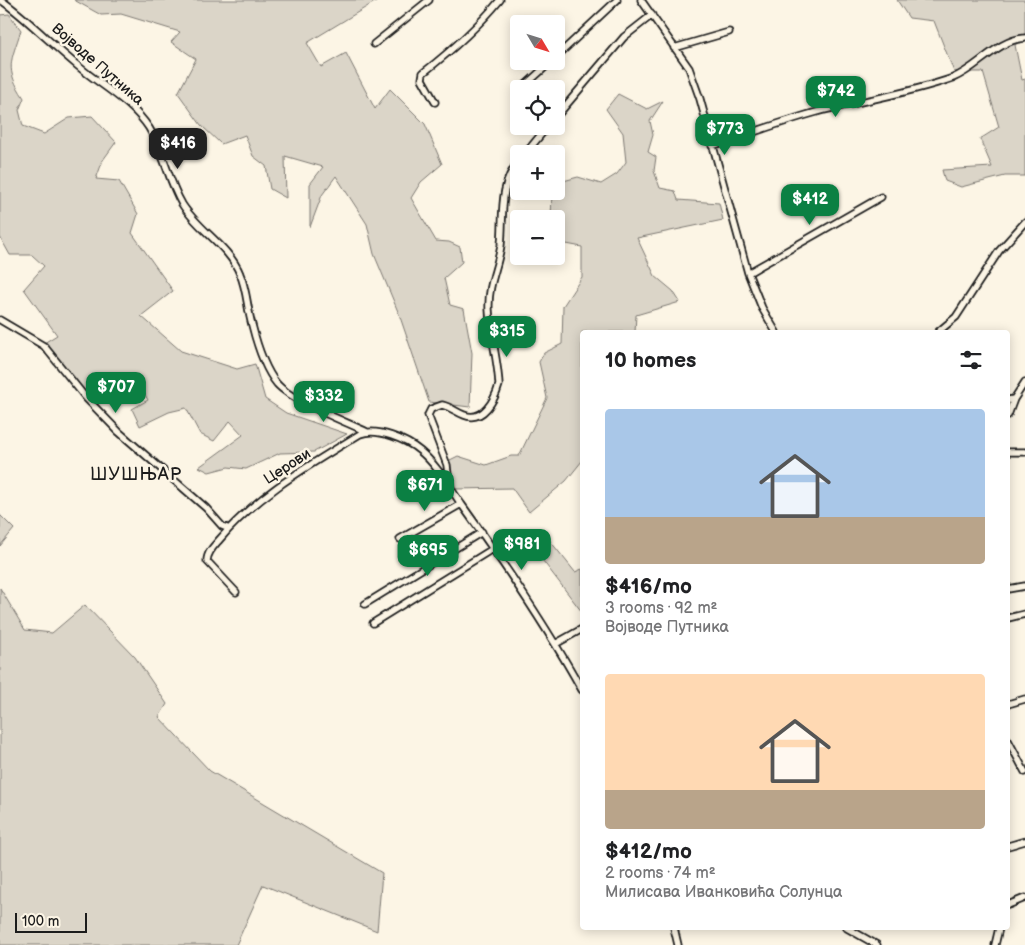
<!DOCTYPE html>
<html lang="en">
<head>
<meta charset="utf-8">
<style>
  :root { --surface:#fff; --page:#f2f2f2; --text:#202124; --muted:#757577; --accent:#0b8043 }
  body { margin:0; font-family:"Balsamiq Sans",sans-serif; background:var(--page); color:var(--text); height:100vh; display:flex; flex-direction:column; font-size:19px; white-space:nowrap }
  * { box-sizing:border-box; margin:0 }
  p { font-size:16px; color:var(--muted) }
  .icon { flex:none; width:28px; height:28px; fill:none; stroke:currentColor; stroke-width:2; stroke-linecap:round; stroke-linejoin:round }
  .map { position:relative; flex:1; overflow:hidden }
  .drawer { position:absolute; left:580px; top:330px; width:430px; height:600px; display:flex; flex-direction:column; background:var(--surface); border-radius:5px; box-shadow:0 2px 12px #0003 }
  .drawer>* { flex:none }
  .needle { width:32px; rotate:128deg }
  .fabs { position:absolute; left:510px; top:15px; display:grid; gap:10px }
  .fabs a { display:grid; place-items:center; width:55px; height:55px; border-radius:5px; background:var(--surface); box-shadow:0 2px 12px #0003; font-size:25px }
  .scale { position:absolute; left:15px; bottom:12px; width:72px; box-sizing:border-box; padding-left:5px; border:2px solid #1c1c1c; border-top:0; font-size:14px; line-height:18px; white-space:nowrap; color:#1c1c1c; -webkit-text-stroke:4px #fcf5e5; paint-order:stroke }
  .price { position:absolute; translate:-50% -42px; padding:0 11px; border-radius:10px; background:var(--accent); color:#fff; font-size:16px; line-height:32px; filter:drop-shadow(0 1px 2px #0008) }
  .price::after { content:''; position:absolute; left:50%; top:30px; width:15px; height:11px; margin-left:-8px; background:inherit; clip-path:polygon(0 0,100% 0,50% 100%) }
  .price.selected { background:#222; color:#fff }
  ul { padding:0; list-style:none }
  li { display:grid; align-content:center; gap:10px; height:265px; padding:0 25px }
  li span { display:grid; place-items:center; height:155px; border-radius:5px; color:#555 }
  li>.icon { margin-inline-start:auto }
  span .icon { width:90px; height:90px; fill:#fffc; stroke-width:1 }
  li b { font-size:21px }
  h2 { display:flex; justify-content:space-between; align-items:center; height:60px; padding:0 25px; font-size:21px }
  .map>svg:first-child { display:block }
  .green { fill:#dbd5c8; stroke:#7c7872 }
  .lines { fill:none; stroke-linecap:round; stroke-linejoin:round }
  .minor-casing { stroke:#1c1c1c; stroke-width:9 }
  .minor { stroke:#fcf5e5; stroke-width:5.5 }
  .labels { text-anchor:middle; stroke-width:5; stroke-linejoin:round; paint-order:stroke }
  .street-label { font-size:15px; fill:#1c1c1c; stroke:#fcf5e5 }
  .quarter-label { font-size:18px; letter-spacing:1px; fill:#1c1c1c; stroke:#fcf5e5 }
</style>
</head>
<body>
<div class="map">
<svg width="1025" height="945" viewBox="0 0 1025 945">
  <rect width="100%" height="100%" fill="#fcf5e5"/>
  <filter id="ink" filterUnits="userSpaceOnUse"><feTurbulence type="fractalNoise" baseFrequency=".02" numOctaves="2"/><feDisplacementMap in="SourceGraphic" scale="10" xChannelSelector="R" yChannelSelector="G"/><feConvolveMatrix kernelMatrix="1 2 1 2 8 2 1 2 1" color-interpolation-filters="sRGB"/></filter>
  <g filter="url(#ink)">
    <path class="green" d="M74,0h304l-71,43 14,24 25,-14 29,56 15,-20 35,35 17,40 -21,18 -10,16 25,43 13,1 11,5 2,15 -18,16 6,27 14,4 8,44 -2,54 -41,-5 -30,-88 -25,-60 -7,-30 -31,-48 -14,19 -12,32v-43l13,-17 -38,-11 1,42 -16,-9 -4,-23 -13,-10 -8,-21 -24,9 -20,-19 -23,-32 18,-34 -25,-17 9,-10 -59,-18 -20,1z
      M897,0h128v38l-10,7 7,35 3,-1v97h-20l-44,11 -16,-6 -3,-11 50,-3 -12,-28 19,-12 -16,-55h-29l-20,-51 -25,-3z
      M9,14l12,16c-10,32 -17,38 3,68l-5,12 4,16 21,8 25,-16 23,-2 24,26 -13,18 -7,19 23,2 19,33 -6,19 41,58 -32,25 40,35 56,18 18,-5 10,35 21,14 61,21 -33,18 -34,1 -34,16 -18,-2 -19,5 -10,-5 44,-32 -13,-14 -16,20 -14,-7 -14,-26 -17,4 -29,14 -8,-17 16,-9 -12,-21 -40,26 -52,-62 13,-8 -33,-46 20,-23 -12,-11h-22l-10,-18v-222z
      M618,94l29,15 16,-8 -13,20 3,14 -5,17 8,5 -2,14 6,17 15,3 3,9 41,3 4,17 -86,18 18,38 18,15 7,11 -44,13 -1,17h-53v129l-16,20 -37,31 -17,-24 -56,1 -8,-28 10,-5 28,9 25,-9h8l28,-58 -8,-36 5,-9 18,-9 1,-38 19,-29v-30l-26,-5v-23h-5l1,-28h4v-8l22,-6 23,7 16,-10 9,-12 -3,-29 -17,-24z
      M0,515l14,14 -14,17z
      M547,537l28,35 7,-3v43l-49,-64z
      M0,588l25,42 27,3 33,-28 50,52 32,47 -8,13 51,54 172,102 -5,58 -114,-46 -27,60h-236z"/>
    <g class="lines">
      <g class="minor-casing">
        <path id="minor" d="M1,0c28,20 51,45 77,66 25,21 53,35 71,62 15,24 19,52 33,76 16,26 47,42 58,70 7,16 7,34 12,51 5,20 12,43 25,59 15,17 67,37 90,48
          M641,0l48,68 11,31 48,174 14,35 14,24
          M374,44l55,-44
          M674,48l55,-16
          M556,57l61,-57
          M521,89l31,-28
          M435,102l-13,-23 1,-6c28,-22 54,-45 77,-73
          M556,117l68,-80 28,-22
          M712,146c37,-12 74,-26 112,-36 43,-10 86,-17 129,-32 25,-10 44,-38 72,-40
          M525,154l23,-28
          M748,273l133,-76
          M0,320l44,26 42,52 33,34 87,76 16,18 5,2
          M938,332l18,-15 43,-66 26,-29
          M1008,400l6,-1 11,-17
          M1008,415l6,-16
          M1008,452h17
          M449,485l-2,-20 -19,-50 3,-6 11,-4c9,2 14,7 22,10 19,8 31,-16 35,-30 -1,-25 -9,-51 -10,-76 -1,-26 9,-41 12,-64 3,-30 -3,-59 18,-84
          M400,539l61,-35
          M1008,589l17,-3
          M236,592l-29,-31c0,-9 8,-16 13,-22 38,-45 90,-74 140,-105 17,-7 47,6 60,17 18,15 29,36 42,54 43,60 84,120 120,185
          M365,604l117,-72
          M1008,618l17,-4
          M373,623l121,-75
          M557,643l25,-14
          M1008,704l17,-5
          M1008,740l17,32
          M1008,846l17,-5
          M1008,905l17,-7
          M674,928l4,17
          M847,928l30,17
          M995,945l4,-17"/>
      </g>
      <use href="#minor" class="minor"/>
    </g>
  </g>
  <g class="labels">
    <g class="street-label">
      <text transform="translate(98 64) rotate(41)" y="5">Војводе Путника</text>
      <text transform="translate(287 466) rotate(-33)" y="5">Церови</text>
    </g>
    <g class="quarter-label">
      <text x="136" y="480">ШУШЊАР</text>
    </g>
  </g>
</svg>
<div class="fabs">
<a><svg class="needle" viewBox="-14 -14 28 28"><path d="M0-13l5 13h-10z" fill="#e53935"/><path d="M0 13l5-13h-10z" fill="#757577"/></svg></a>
<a><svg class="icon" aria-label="locate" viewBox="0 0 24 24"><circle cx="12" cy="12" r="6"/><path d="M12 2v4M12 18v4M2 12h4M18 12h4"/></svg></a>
<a>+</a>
<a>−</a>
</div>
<div class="scale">100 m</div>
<b class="price" style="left:836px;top:118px">$742</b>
<b class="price" style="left:725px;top:156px">$773</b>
<b class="price selected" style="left:178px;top:170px">$416</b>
<b class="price" style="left:810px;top:226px">$412</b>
<b class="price" style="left:507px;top:358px">$315</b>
<b class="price" style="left:116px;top:414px">$707</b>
<b class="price" style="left:324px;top:423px">$332</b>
<b class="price" style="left:425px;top:512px">$671</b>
<b class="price" style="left:522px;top:571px">$981</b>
<b class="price" style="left:428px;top:577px">$695</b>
<section class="drawer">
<h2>10 homes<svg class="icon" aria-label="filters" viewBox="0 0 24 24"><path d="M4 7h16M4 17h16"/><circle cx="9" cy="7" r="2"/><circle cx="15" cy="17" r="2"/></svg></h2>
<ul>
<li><span style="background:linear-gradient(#a9c7e8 70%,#b9a48a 0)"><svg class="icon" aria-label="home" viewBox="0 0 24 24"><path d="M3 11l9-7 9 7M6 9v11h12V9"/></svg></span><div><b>$416/mo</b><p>3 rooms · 92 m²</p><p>Војводе Путника</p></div></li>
<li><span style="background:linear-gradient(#ffd9b3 75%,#b9a48a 0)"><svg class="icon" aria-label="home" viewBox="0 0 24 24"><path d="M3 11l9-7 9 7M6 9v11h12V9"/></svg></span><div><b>$412/mo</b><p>2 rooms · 74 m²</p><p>Милисава Иванковића Солунца</p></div></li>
</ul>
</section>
</div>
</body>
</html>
